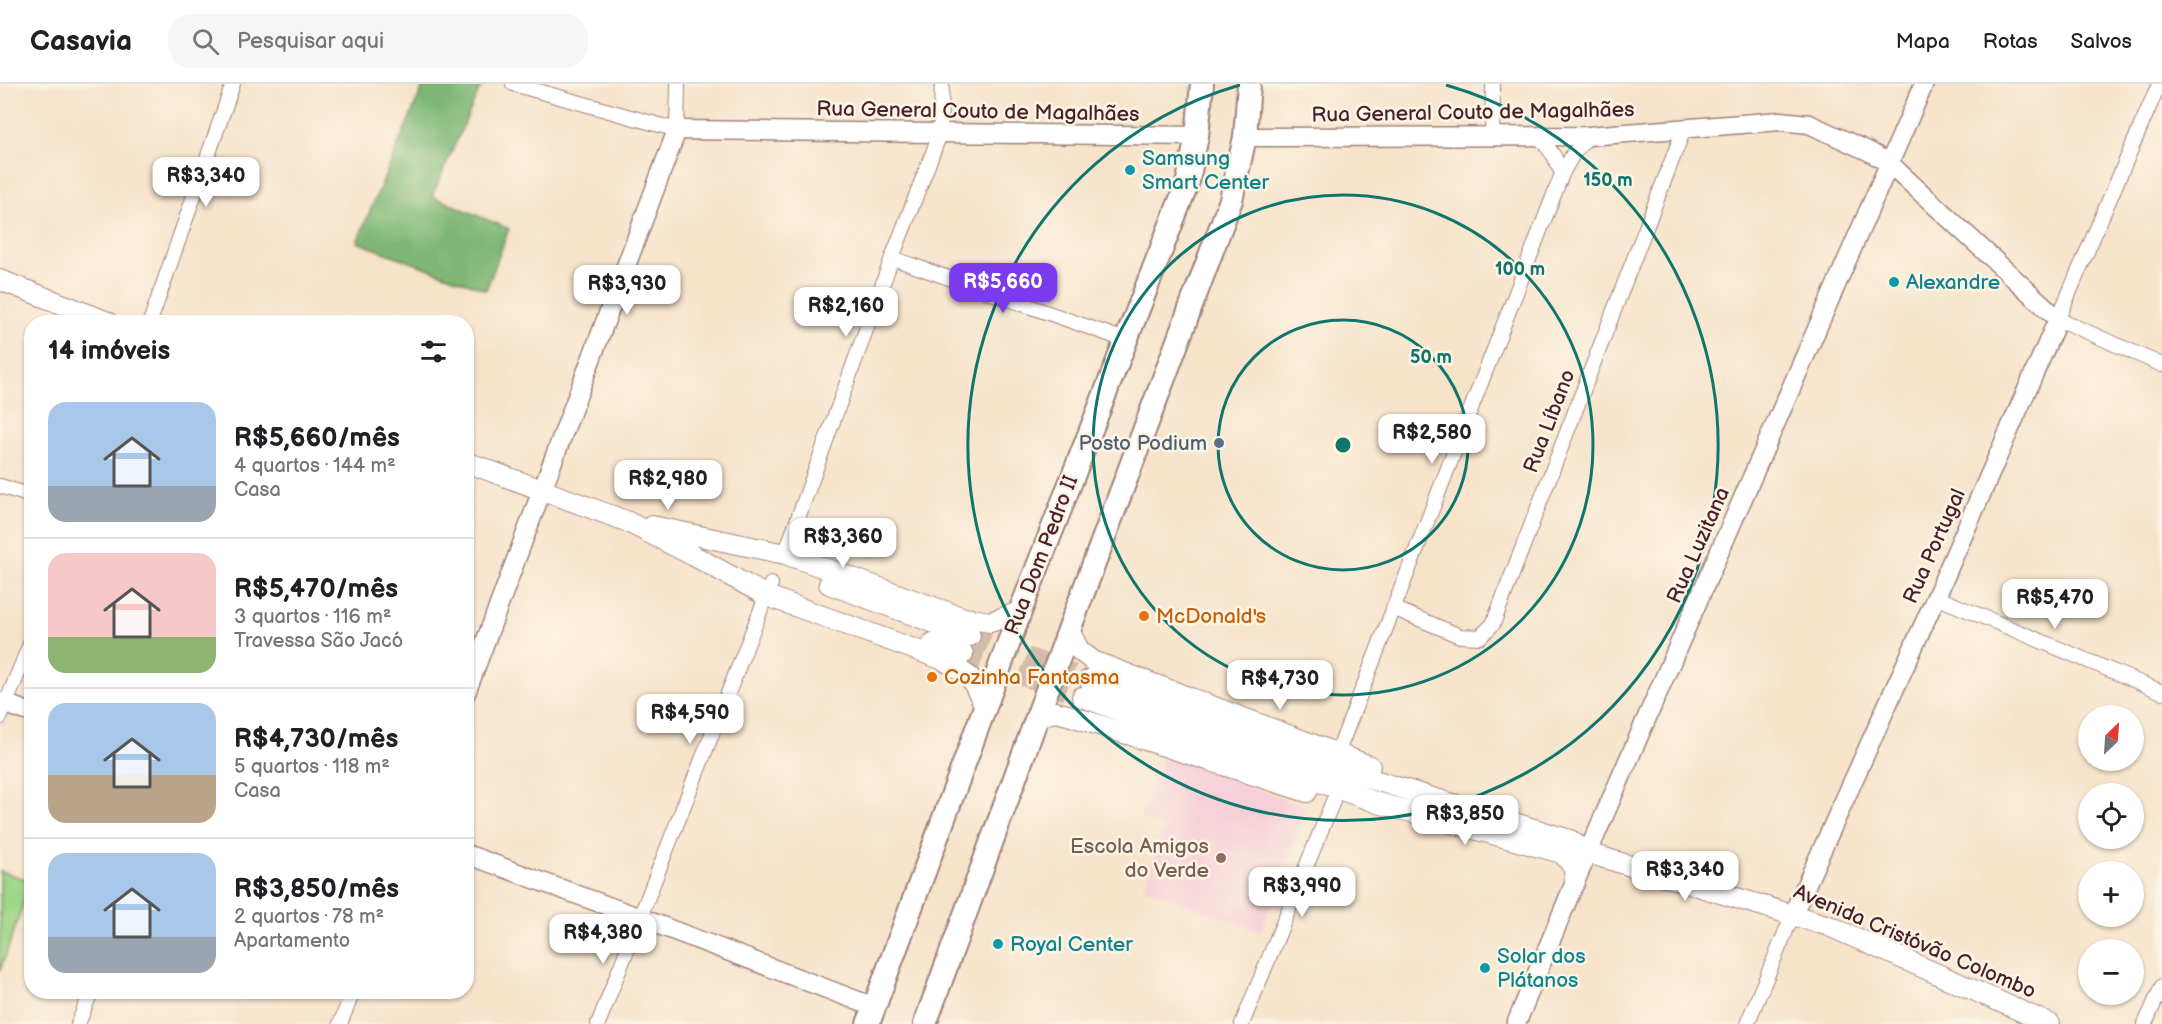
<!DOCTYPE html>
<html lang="pt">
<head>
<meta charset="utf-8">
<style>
  :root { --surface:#fff; --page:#f6f6f6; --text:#202124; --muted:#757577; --line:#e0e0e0; --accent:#7c3aed }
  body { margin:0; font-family:"Balsamiq Sans",sans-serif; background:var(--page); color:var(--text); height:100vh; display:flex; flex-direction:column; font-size:22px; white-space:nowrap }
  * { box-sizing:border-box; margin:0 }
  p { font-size:20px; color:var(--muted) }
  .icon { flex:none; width:33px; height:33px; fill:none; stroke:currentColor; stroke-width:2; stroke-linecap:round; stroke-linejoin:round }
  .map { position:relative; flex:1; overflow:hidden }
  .details { position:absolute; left:24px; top:231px; width:450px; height:684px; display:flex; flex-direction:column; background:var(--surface); border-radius:24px; box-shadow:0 2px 4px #0004 }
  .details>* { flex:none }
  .needle { width:39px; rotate:25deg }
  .buttons { position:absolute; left:2078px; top:621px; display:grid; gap:12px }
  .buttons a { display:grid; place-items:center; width:66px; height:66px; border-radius:50%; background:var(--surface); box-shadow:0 2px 4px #0004; font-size:30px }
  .price { position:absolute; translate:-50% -51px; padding:0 14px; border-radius:12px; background:#fff; color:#222; font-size:20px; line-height:39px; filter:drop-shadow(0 2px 3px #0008) }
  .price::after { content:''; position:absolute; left:50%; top:36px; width:18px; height:14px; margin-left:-9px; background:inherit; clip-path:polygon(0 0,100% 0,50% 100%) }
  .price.current { background:var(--accent); color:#fff }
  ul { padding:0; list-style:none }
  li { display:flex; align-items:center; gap:18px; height:150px; padding:0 24px }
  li+li { border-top:2px solid var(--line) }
  li span { display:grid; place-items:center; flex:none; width:168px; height:120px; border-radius:18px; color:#555 }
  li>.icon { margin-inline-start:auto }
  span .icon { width:72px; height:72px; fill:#fffc; stroke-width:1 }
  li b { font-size:26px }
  h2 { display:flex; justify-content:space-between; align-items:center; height:72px; padding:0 24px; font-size:26px }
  header { display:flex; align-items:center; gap:36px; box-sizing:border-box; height:84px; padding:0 30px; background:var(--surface); border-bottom:2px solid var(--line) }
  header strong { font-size:28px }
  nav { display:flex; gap:33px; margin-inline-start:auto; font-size:21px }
  .search { width:420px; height:54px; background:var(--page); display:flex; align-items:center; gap:15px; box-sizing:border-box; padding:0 21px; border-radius:24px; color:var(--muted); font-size:22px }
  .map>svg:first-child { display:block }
  .built { fill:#f6cfd8 }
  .green { fill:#9ed688; stroke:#747a5a; stroke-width:1.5 }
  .forest { fill:#7eb774; stroke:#646b50; stroke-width:1.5 }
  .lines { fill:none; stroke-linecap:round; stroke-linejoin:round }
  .secondary-tunnel { stroke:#d4bcaa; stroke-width:20; stroke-dasharray:20 10; stroke-linecap:butt }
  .minor-casing { stroke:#a0817a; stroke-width:16 }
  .tertiary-casing { stroke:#a0817a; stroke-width:21 }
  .secondary-casing { stroke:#a0817a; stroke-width:22 }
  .primary-casing { stroke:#a0817a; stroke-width:26 }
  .minor { stroke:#fff; stroke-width:14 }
  .tertiary { stroke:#fff; stroke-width:18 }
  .secondary { stroke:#fff; stroke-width:20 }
  .primary { stroke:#fff; stroke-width:22 }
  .ring { fill:none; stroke:#0f766e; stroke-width:3 }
  .culture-dot { fill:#0f9aa8; stroke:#fcf5e5; stroke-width:2 }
  .service-dot { fill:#5c6f8a; stroke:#fcf5e5; stroke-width:2 }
  .food-dot { fill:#e8710a; stroke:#fcf5e5; stroke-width:2 }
  .education-dot { fill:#8d6e63; stroke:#fcf5e5; stroke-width:2 }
  .labels { text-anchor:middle; stroke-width:5; stroke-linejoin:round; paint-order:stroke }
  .street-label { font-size:21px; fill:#4a1f2b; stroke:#fcf5e5 }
  .culture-label { font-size:21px; fill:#0d838f; stroke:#fcf5e5; text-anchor:start }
  .service-label { font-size:21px; fill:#4e5e75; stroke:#fcf5e5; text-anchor:end }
  .food-label { font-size:21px; fill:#c56008; stroke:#fcf5e5; text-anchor:start }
  .education-label { font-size:21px; fill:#785e54; stroke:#fcf5e5; text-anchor:end }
  .centre { fill:#0f766e; stroke:#fcf5e5; stroke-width:3 }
  .ring-label { font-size:18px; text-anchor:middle; font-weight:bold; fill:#0f766e; stroke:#fcf5e5; stroke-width:5; stroke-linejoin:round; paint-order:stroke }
</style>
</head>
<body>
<header>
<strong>Casavia</strong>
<div class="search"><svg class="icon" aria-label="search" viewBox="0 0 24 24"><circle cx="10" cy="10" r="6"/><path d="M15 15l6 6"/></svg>Pesquisar aqui</div>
<nav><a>Mapa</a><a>Rotas</a><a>Salvos</a></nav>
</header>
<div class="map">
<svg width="2162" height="940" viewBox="0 0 2162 940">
  <rect width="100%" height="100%" fill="#fcf5e5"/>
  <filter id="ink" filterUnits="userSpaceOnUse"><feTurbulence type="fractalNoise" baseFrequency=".0167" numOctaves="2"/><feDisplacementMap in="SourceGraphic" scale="12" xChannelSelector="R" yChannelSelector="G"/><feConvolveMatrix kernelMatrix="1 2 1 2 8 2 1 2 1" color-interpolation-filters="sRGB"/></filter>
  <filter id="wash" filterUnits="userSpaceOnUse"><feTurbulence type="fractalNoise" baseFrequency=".008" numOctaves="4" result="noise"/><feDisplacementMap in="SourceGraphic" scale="24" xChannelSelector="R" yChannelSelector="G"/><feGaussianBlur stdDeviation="1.35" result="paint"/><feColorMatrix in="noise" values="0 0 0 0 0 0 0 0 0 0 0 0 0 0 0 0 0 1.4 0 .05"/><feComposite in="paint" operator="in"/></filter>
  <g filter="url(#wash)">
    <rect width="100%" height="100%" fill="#f7e3ca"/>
    <path class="built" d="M1165,669l142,55 -46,124 -118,-44 23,-60 -26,-10z"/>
    <path class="green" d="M0,787l31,10 -31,90z"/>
    <path class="forest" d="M424,0l57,2 -49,110 77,33 -23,61 -129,-48z"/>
  </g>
  <g filter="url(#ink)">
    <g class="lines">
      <path class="secondary-tunnel" d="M970,552l119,44
        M963,570l119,43"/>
      <g class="minor-casing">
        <path id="minor" d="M513,0l164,46 1,-46
          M2159,0l-101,235 104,46
          M1492,52l1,-52
          M1539,52l15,20 8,18
          M892,174l233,82
          M150,238l83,-238
          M0,402l32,10
          M785,470l107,-296 48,-124 2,-50
          M1936,513l226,95
          M1393,524l67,28 20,1 13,-13 191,-495
          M0,634l32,-79
          M1334,678l228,-588 11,-20 15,-18
          M78,940l13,-32
          M340,940l13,-32
          M598,940l173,-440
          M1242,940l91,-223
          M1747,940l46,-110
          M2145,940l17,-38"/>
      </g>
      <g class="tertiary-casing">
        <path id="tertiary" d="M1245,53l343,-1 192,-15 29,3 59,27 21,12 169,156 -122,278 -143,317
          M466,609l211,-563 520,6
          M0,618l32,11
          M466,770l172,63 236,90
          M1516,940l59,-142 349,-798"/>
      </g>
      <g class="secondary-casing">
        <path id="secondary" d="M0,196l108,42
          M466,378l160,59 70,36 71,39 177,64 26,17 15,29
          M652,442l133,28 179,64 26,4 30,-10
          M829,500l141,52
          M1069,546l10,20 14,11 277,105
          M933,559l30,11
          M1089,596l243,87 238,73 18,13
          M1082,613l296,106 184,50h26l241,73 221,98
          M1039,632l16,-4 13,3 239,77
          M1562,769l12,15 1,14"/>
      </g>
      <g class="primary-casing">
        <path id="primary" d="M868,940l152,-412 168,-431 9,-45 5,-52
          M925,940l144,-394 162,-430 14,-63 4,-53"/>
      </g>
      <use href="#minor" class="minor"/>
      <use href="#tertiary" class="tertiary"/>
      <use href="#secondary" class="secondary"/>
      <use href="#primary" class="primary"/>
    </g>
  </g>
  <g class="ring">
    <circle cx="1343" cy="361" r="125"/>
    <circle cx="1343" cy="361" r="250"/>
    <path d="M1446 1A375 375 0 1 1 1240 1"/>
  </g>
  <g class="culture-dot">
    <circle cx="1130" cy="86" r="6"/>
    <circle cx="1894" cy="198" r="6"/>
    <circle cx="998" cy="860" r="6"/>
    <circle cx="1485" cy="884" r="6"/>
  </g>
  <circle class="service-dot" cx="1219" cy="359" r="6"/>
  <g class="food-dot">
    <circle cx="1144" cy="532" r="6"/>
    <circle cx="932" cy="593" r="6"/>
  </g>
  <circle class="education-dot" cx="1221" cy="774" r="6"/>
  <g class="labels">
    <g class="street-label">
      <text transform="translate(978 27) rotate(1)" y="7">Rua General Couto de Magalhães</text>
      <text transform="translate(1473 28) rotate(-1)" y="7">Rua General Couto de Magalhães</text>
      <text transform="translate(1549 337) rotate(-69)" y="7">Rua Líbano</text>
      <text transform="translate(1698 461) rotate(-66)" y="7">Rua Luzitana</text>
      <text transform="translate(1934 462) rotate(-66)" y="7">Rua Portugal</text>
      <text transform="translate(1041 471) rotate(-69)" y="7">Rua Dom Pedro II</text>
      <text transform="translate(1915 857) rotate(23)" y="7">Avenida Cristóvão Colombo</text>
    </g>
    <g class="culture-label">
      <text x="1142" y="81">Samsung<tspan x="1142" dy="24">Smart Center</tspan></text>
      <text x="1906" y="205">Alexandre</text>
      <text x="1010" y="867">Royal Center</text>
      <text x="1497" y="879">Solar dos<tspan x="1497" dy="24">Plátanos</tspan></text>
    </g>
    <g class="service-label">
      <text x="1207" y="366">Posto Podium</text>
    </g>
    <g class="food-label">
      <text x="1156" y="539">McDonald's</text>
      <text x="944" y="600">Cozinha Fantasma</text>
    </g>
    <g class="education-label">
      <text x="1209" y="769">Escola Amigos<tspan x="1209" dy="24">do Verde</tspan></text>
    </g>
  </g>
  <circle cx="1343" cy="361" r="9" class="centre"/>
  <g class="ring-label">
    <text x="1608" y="102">150 m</text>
    <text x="1520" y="191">100 m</text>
    <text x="1431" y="279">50 m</text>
  </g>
</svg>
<div class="buttons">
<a><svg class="needle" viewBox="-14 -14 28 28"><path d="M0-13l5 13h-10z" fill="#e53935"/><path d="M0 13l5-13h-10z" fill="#757577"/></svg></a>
<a><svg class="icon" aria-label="locate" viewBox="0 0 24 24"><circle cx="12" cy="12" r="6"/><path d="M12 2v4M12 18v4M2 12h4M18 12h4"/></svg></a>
<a>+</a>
<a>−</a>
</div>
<b class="price" style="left:206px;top:124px">R$3,340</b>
<b class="price current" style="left:1003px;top:230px">R$5,660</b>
<b class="price" style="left:627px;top:232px">R$3,930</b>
<b class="price" style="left:846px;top:254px">R$2,160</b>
<b class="price" style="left:1432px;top:381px">R$2,580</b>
<b class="price" style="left:668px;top:427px">R$2,980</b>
<b class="price" style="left:843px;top:485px">R$3,360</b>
<b class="price" style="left:2055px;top:546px">R$5,470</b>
<b class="price" style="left:1280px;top:627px">R$4,730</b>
<b class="price" style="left:690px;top:661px">R$4,590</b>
<b class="price" style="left:1465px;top:762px">R$3,850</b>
<b class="price" style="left:1685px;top:818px">R$3,340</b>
<b class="price" style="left:1302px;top:834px">R$3,990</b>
<b class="price" style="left:603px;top:881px">R$4,380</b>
<section class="details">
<h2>14 imóveis<svg class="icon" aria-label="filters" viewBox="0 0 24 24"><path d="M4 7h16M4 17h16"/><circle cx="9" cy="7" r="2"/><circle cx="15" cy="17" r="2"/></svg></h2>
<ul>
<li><span style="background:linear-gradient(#a9c7e8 70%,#9aa5b1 0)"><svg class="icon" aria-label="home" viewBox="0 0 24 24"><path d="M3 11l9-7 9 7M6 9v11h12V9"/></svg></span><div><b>R$5,660/mês</b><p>4 quartos · 144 m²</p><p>Casa</p></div></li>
<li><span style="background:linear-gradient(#f6c9c9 70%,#8fb573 0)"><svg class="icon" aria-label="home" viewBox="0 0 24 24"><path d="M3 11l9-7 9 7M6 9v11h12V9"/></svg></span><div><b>R$5,470/mês</b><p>3 quartos · 116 m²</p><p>Travessa São Jacó</p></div></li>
<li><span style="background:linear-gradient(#a9c7e8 60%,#b9a48a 0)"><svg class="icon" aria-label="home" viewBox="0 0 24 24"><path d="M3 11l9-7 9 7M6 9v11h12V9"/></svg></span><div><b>R$4,730/mês</b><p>5 quartos · 118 m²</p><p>Casa</p></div></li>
<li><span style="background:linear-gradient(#a9c7e8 70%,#9aa5b1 0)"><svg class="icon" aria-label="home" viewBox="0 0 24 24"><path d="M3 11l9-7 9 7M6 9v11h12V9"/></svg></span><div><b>R$3,850/mês</b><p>2 quartos · 78 m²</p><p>Apartamento</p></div></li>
</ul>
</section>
</div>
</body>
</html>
